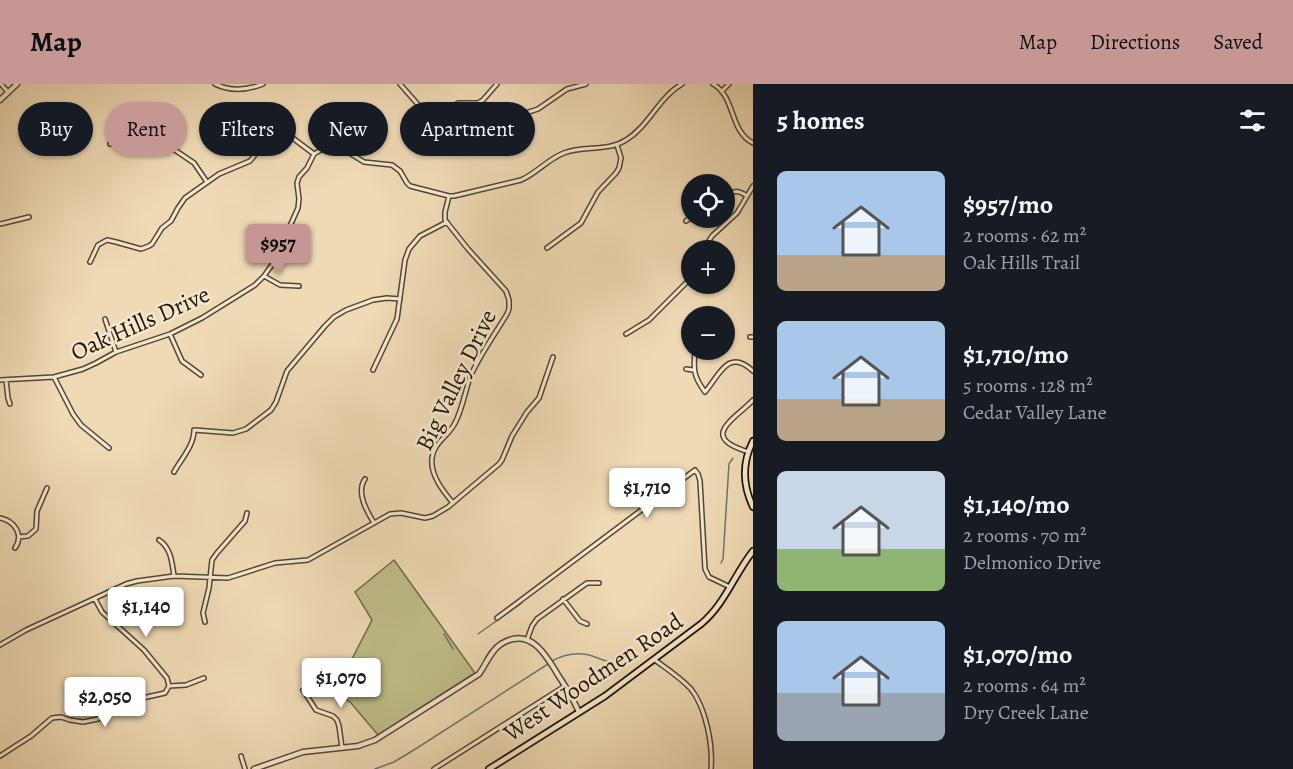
<!DOCTYPE html>
<html lang="en">
<head>
<meta charset="utf-8">
<style>
  :root { --surface:#171b24; --page:#20242c; --text:#f1f3f6; --muted:#9ea1a6; --accent:#c59692 }
  body { margin:0; font-family:Alegreya,serif; background:var(--page); color:var(--text); height:100vh; display:flex; flex-direction:column; font-size:22px; white-space:nowrap }
  * { box-sizing:border-box; margin:0 }
  p { font-size:20px; color:var(--muted) }
  .icon { flex:none; width:33px; height:33px; fill:none; stroke:currentColor; stroke-width:2; stroke-linecap:round; stroke-linejoin:round }
  .map { position:relative; flex:1; overflow:hidden }
  .drawer { display:flex; flex-direction:column; background:var(--surface); width:540px }
  .drawer>* { flex:none }
  .banner { position:absolute; left:18px; top:18px; width:570px; height:54px; display:flex; gap:12px }
  .fabs { position:absolute; left:681px; top:90px; display:grid; gap:12px }
  .fabs a { display:grid; place-items:center; width:54px; height:54px; border-radius:50%; background:var(--surface); box-shadow:0 2px 4px #0004; font-size:30px }
  .price { position:absolute; translate:-50% -51px; padding:0 14px; border-radius:6px; background:#fff; color:#222; font-size:20px; line-height:39px; filter:drop-shadow(0 2px 3px #0008) }
  .price::after { content:''; position:absolute; left:50%; top:36px; width:18px; height:14px; margin-left:-9px; background:inherit; clip-path:polygon(0 0,100% 0,50% 100%) }
  .price.active { background:var(--accent); color:#111 }
  ul { padding:0; list-style:none }
  li { display:flex; align-items:center; gap:18px; height:150px; padding:0 24px }
  li span { display:grid; place-items:center; flex:none; width:168px; height:120px; border-radius:9px; color:#555 }
  li>.icon { margin-inline-start:auto }
  span .icon { width:72px; height:72px; fill:#fffc; stroke-width:1 }
  li b { font-size:26px }
  h2 { display:flex; justify-content:space-between; align-items:center; height:72px; padding:0 24px; font-size:26px }
  .chip { padding:0 21px; border-radius:27px; background:var(--surface); box-shadow:0 2px 4px #0004; font-size:21px; line-height:54px }
  .chip.active { background:var(--accent); color:#111 }
  header { display:flex; align-items:center; gap:36px; box-sizing:border-box; height:84px; padding:0 30px; background:var(--accent); color:#111 }
  header strong { font-size:28px }
  nav { display:flex; gap:33px; margin-inline-start:auto; font-size:21px }
  main { display:flex; flex:1; min-height:0 }
  .map>svg:first-child { display:block }
  .park { fill:#bfbe8a; stroke:#6f6a4a; stroke-width:1.5 }
  .lines { fill:none; stroke-linecap:round; stroke-linejoin:round }
  .stream { stroke:#69786e; stroke-width:1.5 }
  .minor-casing { stroke:#534735; stroke-width:6 }
  .tertiary-casing { stroke:#534735; stroke-width:7 }
  .secondary-casing { stroke:#1f160a; stroke-width:8 }
  .minor { stroke:#f5e7cf; stroke-width:3 }
  .tertiary { stroke:#f5e7cf; stroke-width:4 }
  .secondary { stroke:#f5e7cf; stroke-width:4.5 }
  .labels { text-anchor:middle; stroke-width:5; stroke-linejoin:round; paint-order:stroke }
  .street-label { font-size:24px; fill:#1f160a; stroke:#f5e7cf }
</style>
</head>
<body>
<header>
<strong>Map</strong>
<nav><a>Map</a><a>Directions</a><a>Saved</a></nav>
</header>
<main>
<div class="map">
<svg width="753" height="685" viewBox="0 0 753 685">
  <rect width="100%" height="100%" fill="#efdab5"/>
  <filter id="stains"><feTurbulence type="fractalNoise" baseFrequency=".00333" numOctaves="4"/><feColorMatrix values="0 0 0 0 .2 0 0 0 0 .09 0 0 0 0 .02 0 0 0 .5 -.17"/></filter>
  <radialGradient id="worn" r=".72"><stop offset=".6" stop-color="#630" stop-opacity="0"/><stop offset="1" stop-color="#630" stop-opacity=".3"/></radialGradient>
  <path class="park" d="M394,476l81,113 -97,62 -27,-32 -16,-11 37,-72 -17,-28z"/>
  <g class="lines">
    <path class="stream" d="M721,479l2,-4 6,-95 4,-6
      M444,550l9,15
      M478,550l44,-31
      M552,577c11,-6 24,-9 37,-6 8,2 14,6 22,7 9,0 14,-5 23,-5
      M375,685l19,-7 23,-14 131,-84"/>
    <g class="minor-casing">
      <path id="minor" d="M1,0l7,8
        M215,0c16,8 32,6 48,0
        M400,0l43,49 13,6h13l7,-2 25,-16 37,-12 29,-20 19,-5
        M713,0c23,13 16,47 40,59
        M722,7l7,-7
        M434,39l24,-20h20l5,-3 14,-16
        M110,60l44,-3 9,1 31,21 13,19
        M449,112l-4,16v8l23,29 38,42 3,9v9l-2,5c-12,20 -26,39 -36,61 -6,15 -8,33 -16,48 -7,14 -21,19 -23,35 -2,17 11,33 21,45
        M724,113c9,-7 14,-7 23,-1
        M686,137l6,-4
        M0,140l29,-7
        M547,164l34,-25 17,-31 18,-19 3,-5 2,-10 -4,-13
        M703,166l9,-14 25,-23 16,-27
        M90,178l8,-17 9,-5 9,2 25,7 8,-3 3,-2 10,-16 9,-7 7,-13 7,-10 34,-24 31,-13c12,-12 12,-34 36,-28l28,21
        M264,192l16,9 19,1
        M105,235l11,33
        M170,250l12,27 19,14
        M626,250l23,-14 43,-43
        M750,253h3
        M695,268c-2,18 -1,25 10,40 14,-16 23,-45 48,-21
        M686,285l7,1
        M373,286l24,-51 8,-59 4,-11 11,-13 27,-14
        M54,293l19,37 8,11 28,23
        M0,296l54,-3 29,-8 13,-6 20,-11 54,-18 32,-16 53,-33 9,-9 10,-14 24,-54 1,-9 -2,-16 2,-6 8,-9 7,-14 7,-4 7,-2 6,-1 9,2 21,13 28,3 8,6 7,12 3,3 39,10h5l67,-16c16,-7 27,-21 43,-27 20,-8 43,-1 62,-13 23,-14 33,-43 56,-56
        M6,296l2,18 2,6
        M749,368c-51,-15 -15,-32 4,-52
        M174,388c7,-13 20,-26 20,-42l39,3 13,-4 25,-19 5,-8 11,-31 38,-45 9,-9 12,-7 27,-10 14,-2 13,1
        M365,395c-9,13 1,31 9,44
        M0,434c15,3 24,17 15,30
        M19,453l9,-1 8,-7 1,-18 10,-23
        M159,456c12,8 13,22 15,36
        M95,515l7,13 42,38 23,28 2,8
        M563,515l17,22 7,3
        M497,534l198,-148 3,4 2,7 5,88 4,8 21,10
        M205,538l-2,-9 6,-25 3,-28 5,-7 28,-32 2,-8
        M527,556l5,-14 5,-7 50,-36h12
        M0,561l26,-15 100,-46 11,-3 37,-5 54,2 47,-15 33,-3 82,-46 11,-1 24,5 8,-2 15,-9 51,-43 3,-4 10,-24 15,-24 12,-14 14,-41
        M655,576c12,9 26,18 36,29 15,19 22,56 20,80
        M303,606l13,20 17,6 4,4 2,6 3,22
        M0,672l31,-20 21,-18 9,-1 9,3 13,2 15,-3 40,-20 27,-6 4,-7 17,-1 18,-7
        M241,672l4,13
        M434,685l131,-83"/>
    </g>
    <g class="tertiary-casing">
      <path id="tertiary" d="M0,16l17,-16
        M254,685l49,-17 55,-6 17,-6 104,-66c7,-9 11,-23 22,-30 29,-18 45,11 57,31 8,12 15,24 21,37"/>
    </g>
    <g class="secondary-casing">
      <path id="secondary" d="M753,357c-11,22 -10,45 0,66
        M489,685l116,-73 96,-72c24,-20 33,-49 52,-73"/>
    </g>
    <use href="#minor" class="minor"/>
    <use href="#tertiary" class="tertiary"/>
    <use href="#secondary" class="secondary"/>
  </g>
  <g class="labels">
    <g class="street-label">
      <text transform="translate(140 239) rotate(-24)" y="8">Oak Hills Drive</text>
      <text transform="translate(456 296) rotate(-64)" y="8">Big Valley Drive</text>
      <text transform="translate(593 593) rotate(-34)" y="8">West Woodmen Road</text>
    </g>
  </g>
  <rect width="100%" height="100%" filter="url(#stains)"/>
  <rect width="100%" height="100%" fill="url(#worn)"/>
</svg>
<div class="fabs">
<a><svg class="icon" aria-label="locate" viewBox="0 0 24 24"><circle cx="12" cy="12" r="6"/><path d="M12 2v4M12 18v4M2 12h4M18 12h4"/></svg></a>
<a>+</a>
<a>−</a>
</div>
<b class="price active" style="left:278px;top:191px">$957</b>
<b class="price" style="left:647px;top:435px">$1,710</b>
<b class="price" style="left:146px;top:554px">$1,140</b>
<b class="price" style="left:341px;top:625px">$1,070</b>
<b class="price" style="left:105px;top:644px">$2,050</b>
<div class="banner">
<a class="chip">Buy</a>
<a class="chip active">Rent</a>
<a class="chip">Filters</a>
<a class="chip">New</a>
<a class="chip">Apartment</a>
</div>
</div>
<section class="drawer">
<h2>5 homes<svg class="icon" aria-label="filters" viewBox="0 0 24 24"><path d="M4 7h16M4 17h16"/><circle cx="9" cy="7" r="2"/><circle cx="15" cy="17" r="2"/></svg></h2>
<ul>
<li><span style="background:linear-gradient(#a9c7e8 70%,#b9a48a 0)"><svg class="icon" aria-label="home" viewBox="0 0 24 24"><path d="M3 11l9-7 9 7M6 9v11h12V9"/></svg></span><div><b>$957/mo</b><p>2 rooms · 62 m²</p><p>Oak Hills Trail</p></div></li>
<li><span style="background:linear-gradient(#a9c7e8 65%,#b9a48a 0)"><svg class="icon" aria-label="home" viewBox="0 0 24 24"><path d="M3 11l9-7 9 7M6 9v11h12V9"/></svg></span><div><b>$1,710/mo</b><p>5 rooms · 128 m²</p><p>Cedar Valley Lane</p></div></li>
<li><span style="background:linear-gradient(#c9d6e8 65%,#8fb573 0)"><svg class="icon" aria-label="home" viewBox="0 0 24 24"><path d="M3 11l9-7 9 7M6 9v11h12V9"/></svg></span><div><b>$1,140/mo</b><p>2 rooms · 70 m²</p><p>Delmonico Drive</p></div></li>
<li><span style="background:linear-gradient(#a9c7e8 60%,#9aa5b1 0)"><svg class="icon" aria-label="home" viewBox="0 0 24 24"><path d="M3 11l9-7 9 7M6 9v11h12V9"/></svg></span><div><b>$1,070/mo</b><p>2 rooms · 64 m²</p><p>Dry Creek Lane</p></div></li>
</ul>
</section>
</main>
</body>
</html>
